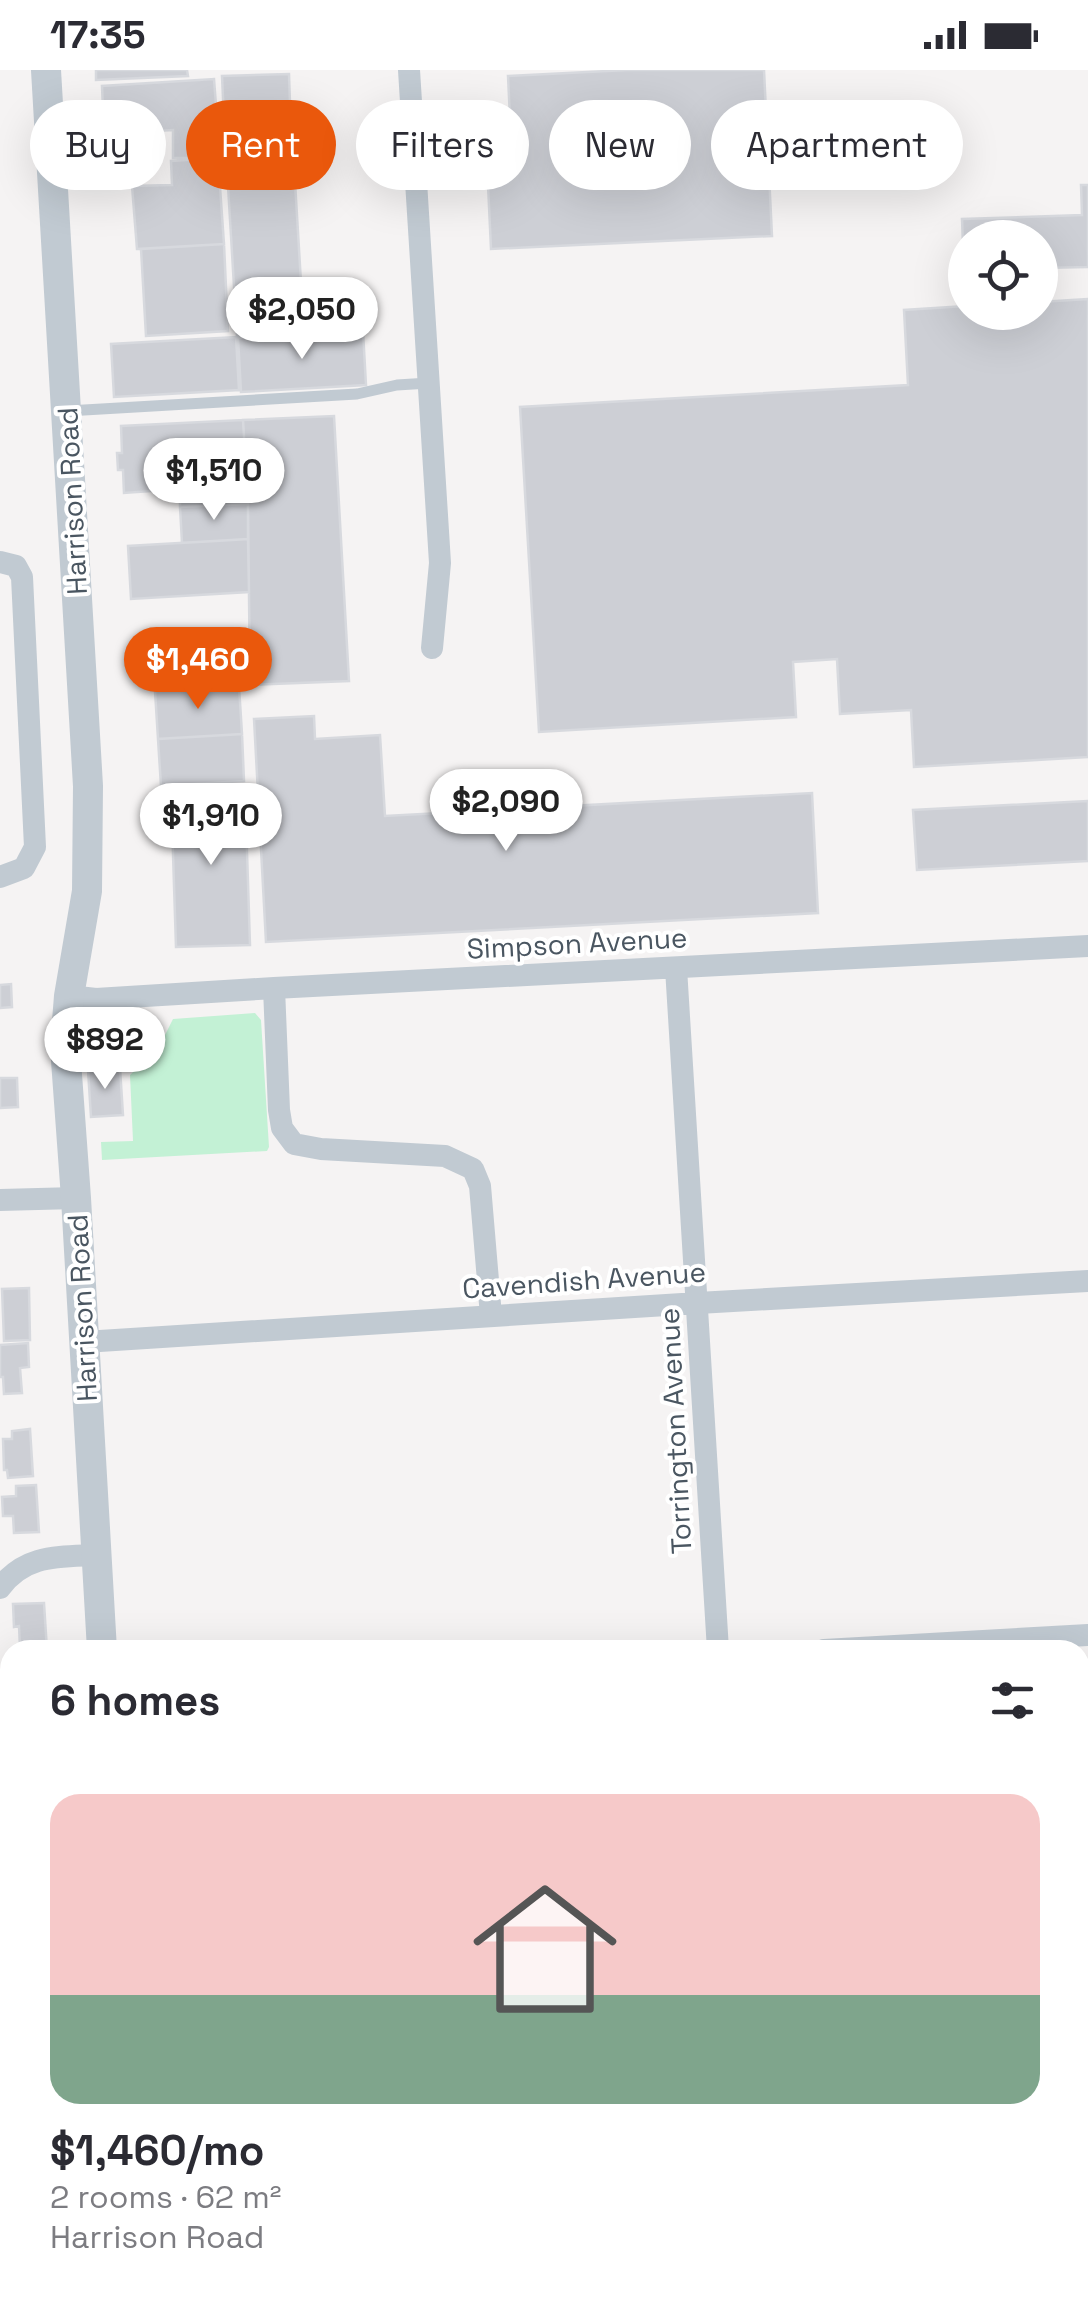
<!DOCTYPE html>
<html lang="en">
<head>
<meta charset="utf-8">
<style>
  :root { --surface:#fff; --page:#f7f7f7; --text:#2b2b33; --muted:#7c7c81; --line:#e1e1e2; --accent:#ea580c }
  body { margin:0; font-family:"Space Grotesk",sans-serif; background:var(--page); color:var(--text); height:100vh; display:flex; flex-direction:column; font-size:38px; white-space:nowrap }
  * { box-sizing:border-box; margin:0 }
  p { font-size:32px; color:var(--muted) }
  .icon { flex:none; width:55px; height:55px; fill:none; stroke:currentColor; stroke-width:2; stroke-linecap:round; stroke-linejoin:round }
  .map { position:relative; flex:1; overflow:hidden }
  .drawer { position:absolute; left:0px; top:1570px; width:1090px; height:670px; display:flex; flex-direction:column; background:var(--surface); border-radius:30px 30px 0 0; box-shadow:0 10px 40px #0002 }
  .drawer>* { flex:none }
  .top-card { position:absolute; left:30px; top:30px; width:1030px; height:90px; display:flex; gap:20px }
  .tools { position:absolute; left:948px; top:150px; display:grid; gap:20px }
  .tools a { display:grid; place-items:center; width:110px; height:110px; border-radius:50%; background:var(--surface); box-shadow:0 10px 40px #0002; font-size:50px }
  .price { position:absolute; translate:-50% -85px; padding:0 22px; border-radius:35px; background:#fff; color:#222; font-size:32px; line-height:65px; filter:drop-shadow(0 2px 5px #0008) }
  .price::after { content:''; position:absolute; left:50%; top:60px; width:30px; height:22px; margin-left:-15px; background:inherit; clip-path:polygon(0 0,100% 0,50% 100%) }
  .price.current { background:var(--accent); color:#fff }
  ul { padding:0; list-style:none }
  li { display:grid; align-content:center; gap:20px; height:530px; padding:0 50px }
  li+li { border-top:2px solid var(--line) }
  li span { display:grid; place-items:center; height:310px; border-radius:30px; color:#555 }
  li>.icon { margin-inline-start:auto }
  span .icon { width:180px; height:180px; fill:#fffc; stroke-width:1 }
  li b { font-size:42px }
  h2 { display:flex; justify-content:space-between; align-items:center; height:120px; padding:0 50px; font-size:42px }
  .pill { padding:0 35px; border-radius:45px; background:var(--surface); box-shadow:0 10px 40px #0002; font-size:35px; line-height:90px }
  .pill.current { background:var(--accent); color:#fff }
  .status { display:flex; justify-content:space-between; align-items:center; height:70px; padding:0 50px; background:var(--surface); direction:ltr }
  .status svg { height:28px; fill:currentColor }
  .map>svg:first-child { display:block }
  .green { fill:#c3f1d5 }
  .building { fill:#cdcfd5; stroke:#d7d9de; stroke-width:2.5 }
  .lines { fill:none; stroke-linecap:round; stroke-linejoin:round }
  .service { stroke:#c1cad2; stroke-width:11 }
  .minor { stroke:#c1cad2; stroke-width:22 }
  .tertiary { stroke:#c1cad2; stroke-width:30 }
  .labels { text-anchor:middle; stroke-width:8; stroke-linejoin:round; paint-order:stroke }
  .street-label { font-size:28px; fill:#4a5661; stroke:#fff }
</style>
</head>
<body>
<div class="status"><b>17:35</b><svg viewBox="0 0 49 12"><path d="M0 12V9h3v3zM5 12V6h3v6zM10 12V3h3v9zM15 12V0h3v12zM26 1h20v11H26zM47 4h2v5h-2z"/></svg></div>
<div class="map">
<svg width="1088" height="2240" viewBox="0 0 1088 2240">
  <rect width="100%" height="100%" fill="#f5f3f3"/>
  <path class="green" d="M255,943l6,7 8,127 -2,4 -165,9 -1,-18 32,-1 -3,-66 29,-28 14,-28z
    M146,961l2,23 -14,12 -22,1 -1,-34z"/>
  <path class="building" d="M96,0h91l1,6 -92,4z
    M627,0h137l8,166 -281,13 -4,-86 25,-2 -4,-85z
    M289,4l3,88 -66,1 -4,-87z
    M214,9l6,79h-47v-28l-69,4 -2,-48z
    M218,88l6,86 -87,5 -5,-63 40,-1 -1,-24z
    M294,95l10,168 -67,4 -10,-168z
    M1081,115h7v82l-48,1v-30h-75l-1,33 -2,-52 120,-4z
    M224,174l4,87 -82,5 -5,-87z
    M1088,229v458l-174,10 -3,-57 -71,4 -3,-55 -44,3 3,55 -257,15 -19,-325 388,-22 -4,-75 61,-4v6h75v-10z
    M363,261l3,54 -125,7 -3,-54z
    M236,267l3,53 -125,7 -3,-53z
    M334,346l15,265 -99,4 -2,-181 -5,-84z
    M243,350l5,84 -68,3v-18l-56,4 -1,-23h-5l-1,-17h5l-1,-27z
    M248,434v35l-66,4 -2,-36z
    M248,469l1,53 -118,7 -3,-53z
    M239,616l3,48 -84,5 -3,-48z
    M314,646l1,23 65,-4 5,81 427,-23 6,120 -552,29 -12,-223z
    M242,664l2,47 -83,5 -3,-47z
    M245,719l5,156 -74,2 -5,-155z
    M1088,731v60l-171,9 -4,-60z
    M11,914l1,23 -12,1v-23z
    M120,998l3,47 -32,2 -3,-47z
    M0,1008h17l1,29 -18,1z
    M29,1218l1,52 -26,1 -2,-52z
    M28,1273l1,24 -9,1 2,25 -18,1 -1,-17h-3v-32z
    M30,1359l3,47 -25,2 -1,-8h-3l-1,-31h9v-8z
    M36,1415l3,47 -25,1 -1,-17h-10l-1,-19 14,-1v-10z
    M44,1533l3,47h-19l-1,-3h-7l-1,-21 -5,1 -1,-23z
    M18,2230h59l-1,10h-45l-13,-3z"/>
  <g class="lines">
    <path class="service" d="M67,341l290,-17 40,-9 32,-2"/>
    <path class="minor" d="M409,0l31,493 -8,85
      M0,492l16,4 6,11 13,270 -11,21 -24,9
      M676,898l42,682
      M274,918l5,122 3,18 12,16 27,5 124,7 28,13 7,17 11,130
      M69,926l27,3 178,-11 814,-42
      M0,1130l76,-2
      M84,1272l614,-39 390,-22
      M0,1518c25,-34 58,-31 97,-33
      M824,1580l264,-15
      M1080,1893h8
      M0,1944l10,7
      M0,1999l10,-14
      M441,2230v10
      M734,2230l1,10
      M1029,2230v10"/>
    <path class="tertiary" d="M46,0l42,716 -1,105 -18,105 -4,51 11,151 26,452
      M138,2230l1,10"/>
  </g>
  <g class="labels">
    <g class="street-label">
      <text transform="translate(72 431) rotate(-93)" y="10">Harrison Road</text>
      <text transform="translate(577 873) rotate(-3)" y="10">Simpson Avenue</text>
      <text transform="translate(584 1210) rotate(-4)" y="10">Cavendish Avenue</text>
      <text transform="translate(82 1238) rotate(-93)" y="10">Harrison Road</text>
      <text transform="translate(675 1361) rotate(-93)" y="10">Torrington Avenue</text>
    </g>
  </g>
</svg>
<div class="tools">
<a><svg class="icon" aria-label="locate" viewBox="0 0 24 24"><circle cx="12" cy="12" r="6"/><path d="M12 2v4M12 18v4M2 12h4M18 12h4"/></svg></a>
</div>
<b class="price" style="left:302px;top:292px">$2,050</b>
<b class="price" style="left:214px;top:453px">$1,510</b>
<b class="price current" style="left:198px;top:642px">$1,460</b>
<b class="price" style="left:506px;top:784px">$2,090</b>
<b class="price" style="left:211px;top:798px">$1,910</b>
<b class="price" style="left:105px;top:1022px">$892</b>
<div class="top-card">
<a class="pill">Buy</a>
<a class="pill current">Rent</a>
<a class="pill">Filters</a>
<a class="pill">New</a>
<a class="pill">Apartment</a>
</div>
<section class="drawer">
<h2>6 homes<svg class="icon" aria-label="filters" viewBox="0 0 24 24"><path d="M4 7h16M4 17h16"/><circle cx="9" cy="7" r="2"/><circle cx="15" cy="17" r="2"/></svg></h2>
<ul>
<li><span style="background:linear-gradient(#f6c9c9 65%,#7fa58c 0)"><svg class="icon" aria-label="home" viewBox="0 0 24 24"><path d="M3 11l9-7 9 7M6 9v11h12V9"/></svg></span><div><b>$1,460/mo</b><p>2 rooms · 62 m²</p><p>Harrison Road</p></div></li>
</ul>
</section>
</div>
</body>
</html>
